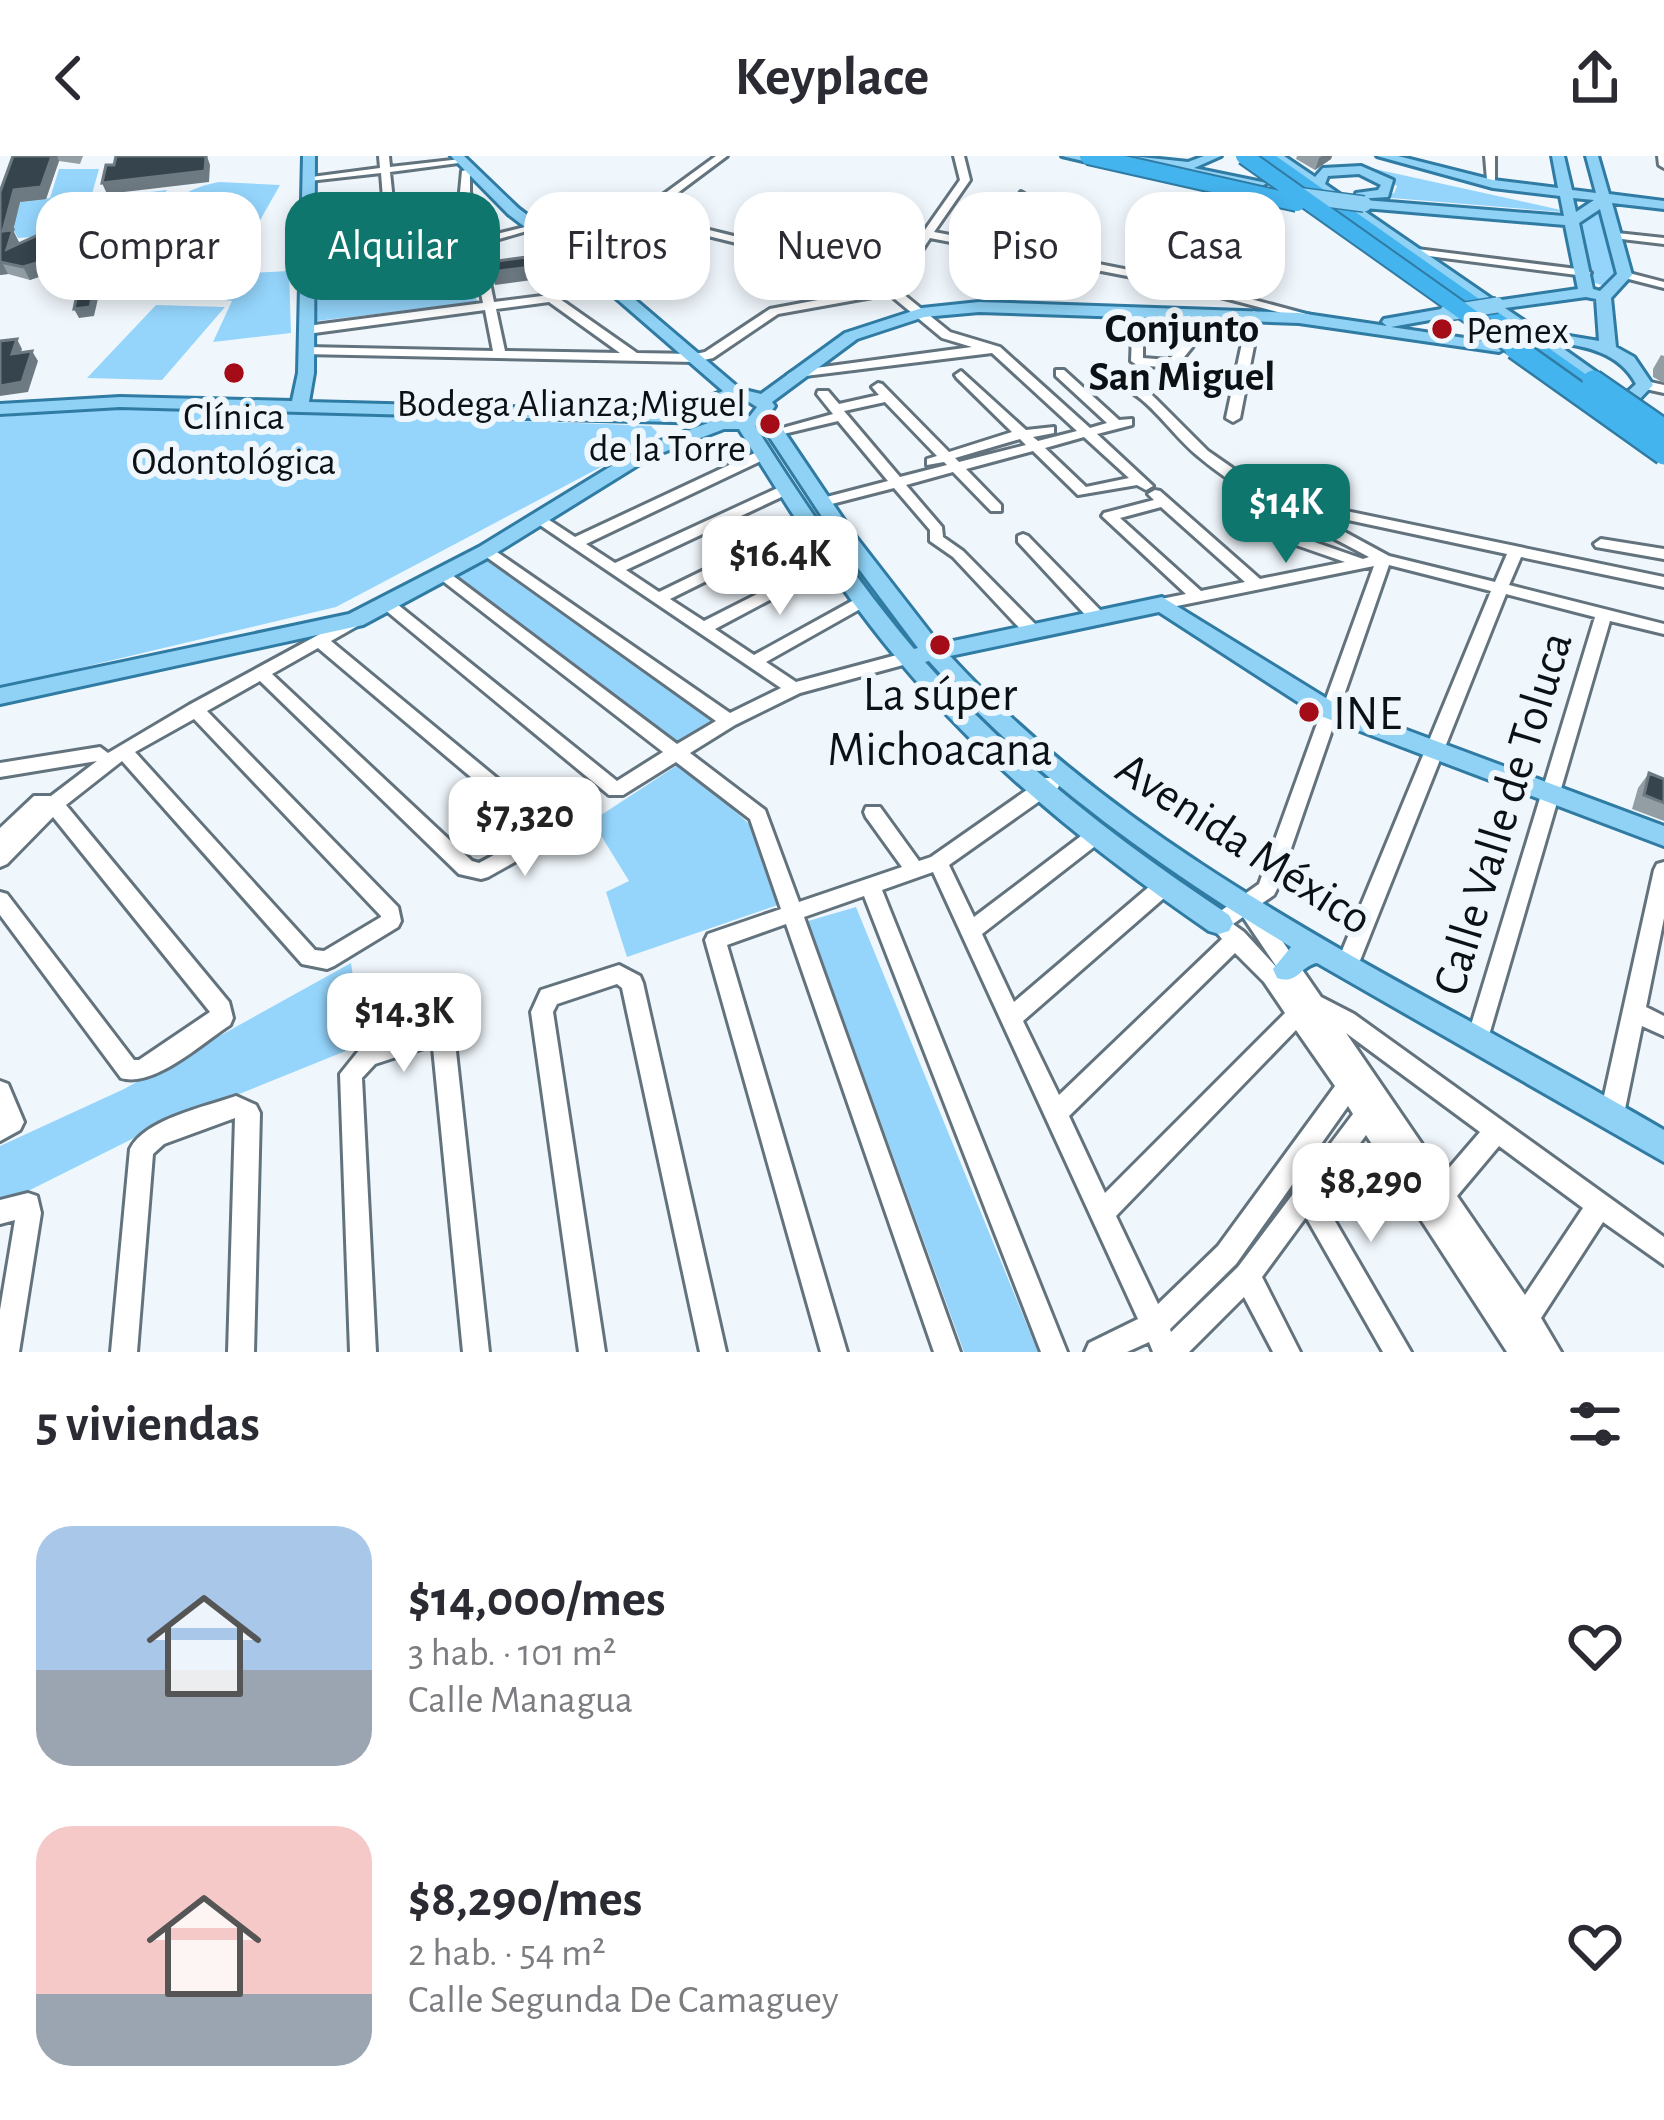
<!DOCTYPE html>
<html lang="es">
<head>
<meta charset="utf-8">
<style>
  :root { --surface:#fff; --page:#f7f7f7; --text:#2b2b33; --muted:#7c7c81; --accent:#0f766e }
  body { margin:0; font-family:"Alegreya Sans",sans-serif; background:var(--page); color:var(--text); height:100vh; display:flex; flex-direction:column; font-size:45px; white-space:nowrap }
  * { box-sizing:border-box; margin:0 }
  p { font-size:39px; color:var(--muted) }
  .icon { flex:none; width:66px; height:66px; fill:none; stroke:currentColor; stroke-width:2; stroke-linecap:round; stroke-linejoin:round }
  .map { position:relative; height:1196px; overflow:hidden }
  .panel { display:flex; flex-direction:column; background:var(--surface); flex:1 }
  .panel>* { flex:none }
  .banner { position:absolute; left:36px; top:36px; width:1593px; height:108px; display:flex; gap:24px }
  .price { position:absolute; translate:-50% -102px; padding:0 27px; border-radius:24px; background:#fff; color:#222; font-size:39px; line-height:78px; filter:drop-shadow(0 3px 6px #0008) }
  .price::after { content:''; position:absolute; left:50%; top:72px; width:36px; height:27px; margin-left:-18px; background:inherit; clip-path:polygon(0 0,100% 0,50% 100%) }
  .price.on { background:var(--accent); color:#fff }
  ul { padding:0; list-style:none }
  li { display:flex; align-items:center; gap:36px; height:300px; padding:0 36px }
  li span { display:grid; place-items:center; flex:none; width:336px; height:240px; border-radius:36px; color:#555 }
  li>.icon { margin-inline-start:auto }
  span .icon { width:144px; height:144px; fill:#fffc; stroke-width:1 }
  li b { font-size:51px }
  h2 { display:flex; justify-content:space-between; align-items:center; height:144px; padding:0 36px; font-size:51px }
  .tag { padding:0 42px; border-radius:36px; background:var(--surface); box-shadow:0 6px 18px #0003; font-size:42px; line-height:108px }
  .tag.on { background:var(--accent); color:#fff }
  header { display:flex; justify-content:space-between; align-items:center; height:156px; padding:0 36px; background:var(--surface); font-size:54px; font-weight:700 }
  .map>svg:first-child { display:block }
  .green { fill:#95d5fc }
  .lines { fill:none; stroke-linecap:round; stroke-linejoin:round }
  .minor-casing { stroke:#63737e; stroke-width:6 }
  .major-casing { stroke:#307ba3; stroke-width:6 }
  .highway-casing { stroke:#307ba3; stroke-width:6 }
  .minor { fill:#fff; fill-rule:evenodd }
  .major { fill:#8fd2f5; fill-rule:evenodd }
  .highway { fill:#44b4ef; fill-rule:evenodd }
  .major-bridge-casing { stroke:#307ba3; stroke-width:18; stroke-linecap:butt }
  .highway-bridge-far1-casing { stroke:#307ba3; stroke-width:20; stroke-linecap:butt }
  .highway-bridge-casing { stroke:#307ba3; stroke-width:26; stroke-linecap:butt }
  .major-bridge { stroke:#8fd2f5; stroke-width:15 }
  .highway-bridge-far1 { stroke:#44b4ef; stroke-width:16 }
  .highway-bridge { stroke:#44b4ef; stroke-width:21 }
  .wall { fill:#929ea4 }
  .shaded-wall { fill:#6d7a82 }
  .building { fill:#35444d; stroke:#6d7a82; stroke-width:3 }
  .poi-dot { fill:#a40c17; stroke:#f0f7fc; stroke-width:4.5 }
  .labels { text-anchor:middle; stroke-width:12; stroke-linejoin:round; paint-order:stroke }
  .far-poi-label { font-size:39px; fill:#0b1115; stroke:#f0f7fc; text-anchor:start }
  .far-neighbourhood-label { font-size:42px; font-weight:bold; fill:#0b1115; stroke:#f0f7fc }
  .poi-label { font-size:48px; fill:#0b1115; stroke:#f0f7fc }
  .street-label { font-size:48px; fill:#0b1115; stroke:#f0f7fc }
</style>
</head>
<body>
<header><svg class="icon" aria-label="back" viewBox="0 0 24 24"><path d="M15 5l-7 7 7 7"/></svg>Keyplace<svg class="icon" aria-label="share" viewBox="0 0 24 24"><path d="M12 15V3M7 8l5-5 5 5M5 13v7h14v-7"/></svg></header>
<div class="map">
<svg width="1664" height="1196" viewBox="0 0 1664 1196">
  <rect width="100%" height="100%" fill="#f0f7fc"/>
  <path class="green" d="M1366,11l195,43v2l-182,-15 15,-4 3,-7z
    M59,13h40l-14,50 -36,17 -31,2 -18,-33 50,-7z
    M219,26l61,3 -39,69 -67,8 -35,-9 -2,-7c25,-35 38,-56 82,-64z
    M167,34l-38,55 5,24 -54,1 18,-72z
    M1603,55l20,64 -12,13 -19,-6 -13,-58z
    M465,91l12,55 -160,19v-54l5,-3z
    M170,111l55,2 -24,31 -82,-2 18,-18h20z
    M289,115l2,62 -78,9 19,-41 -24,-3 22,-24z
    M156,149l69,2 -63,73 -75,-2z
    M118,252l488,16 45,2 6,6 -5,8 -316,167 -336,80v-270z
    M484,399l241,171 -37,23 -239,-173z
    M682,606l67,62 32,80 -154,53 -21,-65 23,-11 -37,-60z
    M856,751l182,445h-74l-156,-431z
    M351,807l12,81 -215,87 -148,74v-59l124,-57z"/>
  <g class="lines">
    <g class="minor-casing">
      <path id="minor" d="M379,0h10l1,11 71,-8 5,3 -76,10 8,77 72,-9 -10,-48 2,-21 8,-2v23l10,46 45,-11 5,3 -48,14 12,58 56,-7 61,-14v4l-51,14 77,54 58,1 10,-2 65,-43 117,-22 3,-6 -283,-70 -72,19 -5,-3 77,-22 31,8 78,-57h11l-79,59 245,60 23,-33 -62,-19 5,-3 61,17 40,-57 -6,-24h10l6,24 -36,52 48,9 39,-49 5,3 -34,48 188,37 145,39 -6,4 -140,-37 -249,-48 -33,51 53,43 50,15 90,81 17,-5 -51,-47v-6h8l55,50 13,-1v6l-35,9 56,52 -7,4 -9,-5 -59,10 -45,-44 -67,18 35,36v6h-10l-38,-39 -47,13 36,42 1,10 20,14 75,76 2,4 -8,5 -6,-1 -73,-78 -23,-16v-11l-36,-42 -74,19 -5,-1v-6l73,-19 -50,-60 -63,15 -7,-4 65,-18 -16,-20 1,-3h10l11,13 40,-9 -7,-8 6,-4 4,1 67,68 63,-20 -55,-54 -2,-3 6,-4 65,59 28,-3v6l-21,4 5,4 39,-10 -85,-78 -203,25 -2,-3 6,-4 179,-24 -30,-9 -53,-44 -111,20 -65,44 -18,4 -392,-8v-6l4,-1 186,4 -8,-41 -178,24 -6,-4 6,-4 176,-23 -12,-57 -167,19 -1,-2 5,-3 79,-10 -6,-77 -72,8 -5,-3 76,-10zM549,146l71,51 -115,-2 -9,-42zM885,246l52,54 -10,3v6l17,-3 3,3 -47,12 -56,-66zM1084,281l45,41 -43,9 -41,-39zM1020,283l6,6 -67,17 -4,-4z
        M1485,0h10v26l-8,-2z
        M1658,0h6v12l-5,-3z
        M1617,77l47,5v6l-51,-6v-4z
        M1417,93l168,21 6,3 -6,3 -172,-22 -1,-2z
        M1625,116l39,10v6l-43,-11v-4z
        M1133,153l10,2v47l26,2 40,-48 10,2 -43,53 -4,1 -35,-3 -6,-4z
        M1254,155l6,4 -20,103 -7,4 -7,-4 22,-103z
        M1111,218l27,7 70,70 49,34 31,16 5,-1 371,77v10l-143,-30 -12,28 155,39v10l-54,-13 -123,421 -8,3 -8,-3 -3,-7 127,-418 -89,-23 -147,369 -4,6 -7,3 -7,-3 -4,-6 154,-372 -102,-26 -112,324 -3,6 -16,11 63,91 33,17 310,223v28l-61,-43 -62,96 20,34h-54l-141,-217 -45,62 90,155h-28l-77,-135 -44,60 38,75h-27l-29,-55 -55,55h-36l-4,-10 -22,10h-42l4,-9 49,-24 -205,-447 -51,18 185,462h-26l-177,-456 -60,21 156,435h-26l-148,-428 -59,21 120,407h-26l-116,-412 3,-6 73,-25 -31,-90 -74,-57 -53,33h-14l-231,-191 2,-4h12l225,181 46,-29 -228,-177 3,-3h10l229,172 39,-23 -238,-170 8,-5 5,2 239,165 51,-25 -250,-169 2,-3h10l32,21 184,-86h10v6l-183,87 29,19 167,-77h10v6l-166,78 33,22 146,-71h10v6l-145,72 34,22 130,-66 5,2v6l-124,66 39,26 109,-60 8,5 -2,4 -103,58 30,20 112,-30 8,6 -2,4 -114,31 -65,32 -45,28 75,57 34,92 103,-35 -36,-50 -2,-5 2,-5h14l39,54 12,-4 113,-79h14l2,5 -2,5 -109,77 25,52 115,-87h14l3,5 -3,5 -121,94 32,68 143,-122 7,-2 7,2 3,6 -3,6 -148,129 36,74 163,-156 -13,-16 3,-6 47,-33 115,-318 -212,43 -6,-1 -2,-4 2,-4 30,-6 -84,-78 2,-3 50,-13 -6,-6 7,-4 5,1 100,88 85,-17 -118,-41v-6h10l126,44 6,-2c-57,-31 -120,-58 -170,-100 -32,-26 -51,-65 -92,-76l-2,-3zM1161,351l84,75 -44,9 -81,-73zM1306,355l201,43 -12,28 -106,-26zM1243,761l35,52 -34,-37 -11,-8zM1235,797l29,29 21,31 -180,180 -36,-77zM1296,874l39,56 -117,160 -60,58 -42,-88zM1346,877l134,99 -37,43zM1348,950l5,8 -49,65 -9,4 -2,11 -55,73 -67,65 -1,-3 66,-65zM1499,990l84,62 -58,87 -68,-99z
        M1645,225l19,4v8l-23,-5v-6z
        M1023,378l5,2 75,77 2,4 -2,4h-12l-73,-79v-6z
        M1601,383l63,10v10l-68,-12 -2,-3z
        M355,459l6,1 2,4 -2,4 -30,17 213,176 9,15 -8,13 -57,32 -7,2 -22,-5 -199,-193 -53,30 191,196 3,14 -3,6 -64,39 -7,3 -25,-5 -180,-203 -56,44 163,197 4,16 -3,7c-28,18 -76,63 -109,53l-121,-163v-23l7,2 127,166h5l71,-48 -157,-195 -46,47 -7,3v-39l34,-32h17l46,-35 -97,16v-14l100,-16 8,6 81,-48zM318,492l212,179 1,8 -52,28 -7,-2 -200,-187zM194,563l187,197v1l-57,34 -9,-1 -180,-198z
        M1664,706v56l-18,89 18,9v20l-22,-10 -18,88 -4,8 -8,3 -8,-3 -4,-8 54,-244 3,-6z
        M619,809l21,11 3,7 83,369h-26l-78,-364 -5,-4 -60,20 -4,8 52,340h-26l-48,-340 10,-22z
        M431,870l21,9 3,7 34,310h-26l-30,-304 -3,-2 -55,18 -13,14 14,274h-26l-10,-278 20,-25z
        M0,925l8,3 16,38 -4,8 -20,11z
        M236,940l20,9 4,8 -6,239h-26l7,-234 -71,26 -11,10 -16,198h-26l19,-203c15,-30 75,-42 106,-53z
        M28,1037l9,3 4,17 -22,139h-19v-42l15,-90 -15,4v-24z"/>
    </g>
    <g class="major-casing">
      <path id="major" d="M303,0h12l-1,217 -5,29 391,10 3,-13 20,-8 -121,-105 -94,-72 -57,-58h13l54,52 94,72 128,109 21,5 84,-61 77,-25 57,-6 320,11 88,13 -5,-4 2,-3 63,-11 8,5 -3,3 -61,11 114,17 2,3 -8,5 -200,-29 -320,-11 -55,5 -67,22 -85,63 3,4 -4,6 81,120 87,112 223,-47 172,106 330,123v20l-346,-131 -159,-103 -209,44c197,214 468,329 714,474v32l-347,-199c-17,3 -19,22 -40,15l-4,-9 18,-22c-133,-81 -258,-169 -362,-286l-4,1c89,99 193,179 304,253l4,8 -4,8 -10,3 -10,-3c-113,-78 -221,-163 -309,-269 -61,-72 -111,-153 -161,-233h-15l-73,28 -158,98 -130,70 -363,79v-16l349,-74 130,-67 160,-98 69,-26 -588,-16 -120,7v-10l120,-7 172,4 6,-28zM731,243h13l13,8 -7,9 -18,3 -14,-5v-9zM761,268l77,117 80,107 -4,1c-59,-70 -110,-146 -159,-223z
        M1062,0h27l30,8 -6,4z
        M1131,0l57,6 16,-6h17l-27,12 73,15 -7,4 -68,-11 -5,-6 -60,-7 -2,-3z
        M1270,0h14l31,21 8,-9 38,-2 32,14 -5,17 -32,2v-6l22,-3 3,-5 -22,-11 -31,2 -3,8 170,117 83,-12 -13,-64 -201,-17 -7,-4 7,-4 200,16 -4,-20 -67,-8 -116,-32h21l95,24 65,8 -6,-32h12l8,34 24,3 -10,-37h12l11,38 55,7v8l-52,-6 20,72 -21,23 5,49 18,10 19,28 -19,20h-12v-8l14,-13c-16,-31 -49,-38 -82,-42l69,49 -15,4zM1573,42l21,2 -18,12zM1600,53l17,65 -17,17 -7,-2 -14,-66zM1586,141l10,2 3,42 -60,-10 -34,-23z"/>
    </g>
    <g class="highway-casing">
      <path id="highway" d="M1260,0h16l345,243 -17,4z"/>
    </g>
    <use href="#minor" class="minor"/>
    <use href="#major" class="major"/>
    <use href="#highway" class="highway"/>
    <g class="major-bridge-casing">
      <path id="major-bridge" d="M1288,38l76,10
        M1447,157l50,-8"/>
    </g>
    <g class="highway-bridge-far1-casing">
      <path id="highway-bridge-far1" d="M1088,0l209,47
        M1244,0l275,195"/>
    </g>
    <g class="highway-bridge-casing">
      <path id="highway-bridge" d="M1515,192l149,106
        M1593,225l71,49"/>
    </g>
    <use href="#major-bridge" class="major-bridge"/>
    <use href="#highway-bridge-far1" class="highway-bridge-far1"/>
    <use href="#highway-bridge" class="highway-bridge"/>
  </g>
  <path class="wall" d="M13,0h70l-3,8 -21,-3 -13,38 -26,3 -7,28 6,13 47,4 -10,24 -26,9 -22,-6 -8,1v-83z
    M1297,0h35l-1,3 -16,11 -19,-11z
    M1661,199l3,1v27l-11,-6v-8z
    M1649,617l15,6v42l-32,-12 6,-21z"/>
  <path class="shaded-wall" d="M52,0h5l2,5 -13,38 -26,3 -8,33 1,-5 6,12 -5,19 -7,-12 -4,-18 11,-41z
    M207,0l3,9 -1,17 -102,12 -5,-11z
    M1322,0h10l-1,3 -16,11 4,-12z
    M60,79l6,12 -10,24 -26,9 -7,-13z
    M0,106h2l6,12 -8,1z
    M530,111l2,13 -37,5 -3,-13z
    M98,116l4,9 -8,35 -15,2 -5,-9z
    M17,183l5,10 -5,15 -5,-10z
    M32,195l6,10 -10,31 -28,4v-10z"/>
  <path class="building" d="M13,0h39l-11,31 -27,3 -11,41 10,-1 -6,19 40,-18 13,4 -10,24 -27,8 -23,-5v-70z
    M116,0h90l-1,15 -103,12 4,-18h8z
    M527,101l3,10 -38,5 -2,-10z
    M98,116l-8,35 -16,2 7,-35z
    M17,183l-5,15 20,-3 -10,31 -22,4v-45z
    M1649,617l15,6v24l-20,-8z"/>
  <g class="poi-dot">
    <circle cx="1442" cy="173" r="12"/>
    <circle cx="234" cy="217" r="12"/>
    <circle cx="770" cy="268" r="12"/>
    <circle cx="940" cy="489" r="12"/>
    <circle cx="1309" cy="556" r="12"/>
  </g>
  <g class="labels">
    <g class="far-poi-label">
      <text x="1466" y="187">Pemex</text>
      <text x="746" y="260" text-anchor="end">Bodega Alianza;Miguel<tspan x="746" dy="45">de la Torre</tspan></text>
      <text x="234" y="273" text-anchor="middle">Clínica<tspan x="234" dy="45">Odontológica</tspan></text>
    </g>
    <g class="far-neighbourhood-label">
      <text x="1182" y="186">Conjunto<tspan x="1182" dy="48">San Miguel</tspan></text>
    </g>
    <g class="poi-label">
      <text x="940" y="554">La súper<tspan x="940" dy="55">Michoacana</tspan></text>
      <text x="1333" y="573" text-anchor="start">INE</text>
    </g>
    <g class="street-label">
      <text transform="translate(1501 657) rotate(-73)" y="17">Calle Valle de Toluca</text>
      <text transform="translate(1245 686) rotate(33)" y="17">Avenida México</text>
    </g>
  </g>
</svg>
<b class="price on" style="left:1286px;top:410px">$14K</b>
<b class="price" style="left:780px;top:462px">$16.4K</b>
<b class="price" style="left:525px;top:723px">$7,320</b>
<b class="price" style="left:404px;top:919px">$14.3K</b>
<b class="price" style="left:1371px;top:1089px">$8,290</b>
<div class="banner">
<a class="tag">Comprar</a>
<a class="tag on">Alquilar</a>
<a class="tag">Filtros</a>
<a class="tag">Nuevo</a>
<a class="tag">Piso</a>
<a class="tag">Casa</a>
</div>
</div>
<section class="panel">
<h2>5 viviendas<svg class="icon" aria-label="filters" viewBox="0 0 24 24"><path d="M4 7h16M4 17h16"/><circle cx="9" cy="7" r="2"/><circle cx="15" cy="17" r="2"/></svg></h2>
<ul>
<li><span style="background:linear-gradient(#a9c7e8 60%,#9aa5b1 0)"><svg class="icon" aria-label="home" viewBox="0 0 24 24"><path d="M3 11l9-7 9 7M6 9v11h12V9"/></svg></span><div><b>$14,000/mes</b><p>3 hab. · 101 m²</p><p>Calle Managua</p></div><svg class="icon" aria-label="heart" viewBox="0 0 24 24"><path d="M12 20l-8-8c-3-5 5-10 8-4 3-6 11-1 8 4z"/></svg></li>
<li><span style="background:linear-gradient(#f6c9c9 70%,#9aa5b1 0)"><svg class="icon" aria-label="home" viewBox="0 0 24 24"><path d="M3 11l9-7 9 7M6 9v11h12V9"/></svg></span><div><b>$8,290/mes</b><p>2 hab. · 54 m²</p><p>Calle Segunda De Camaguey</p></div><svg class="icon" aria-label="heart" viewBox="0 0 24 24"><path d="M12 20l-8-8c-3-5 5-10 8-4 3-6 11-1 8 4z"/></svg></li>
</ul>
</section>
</body>
</html>
